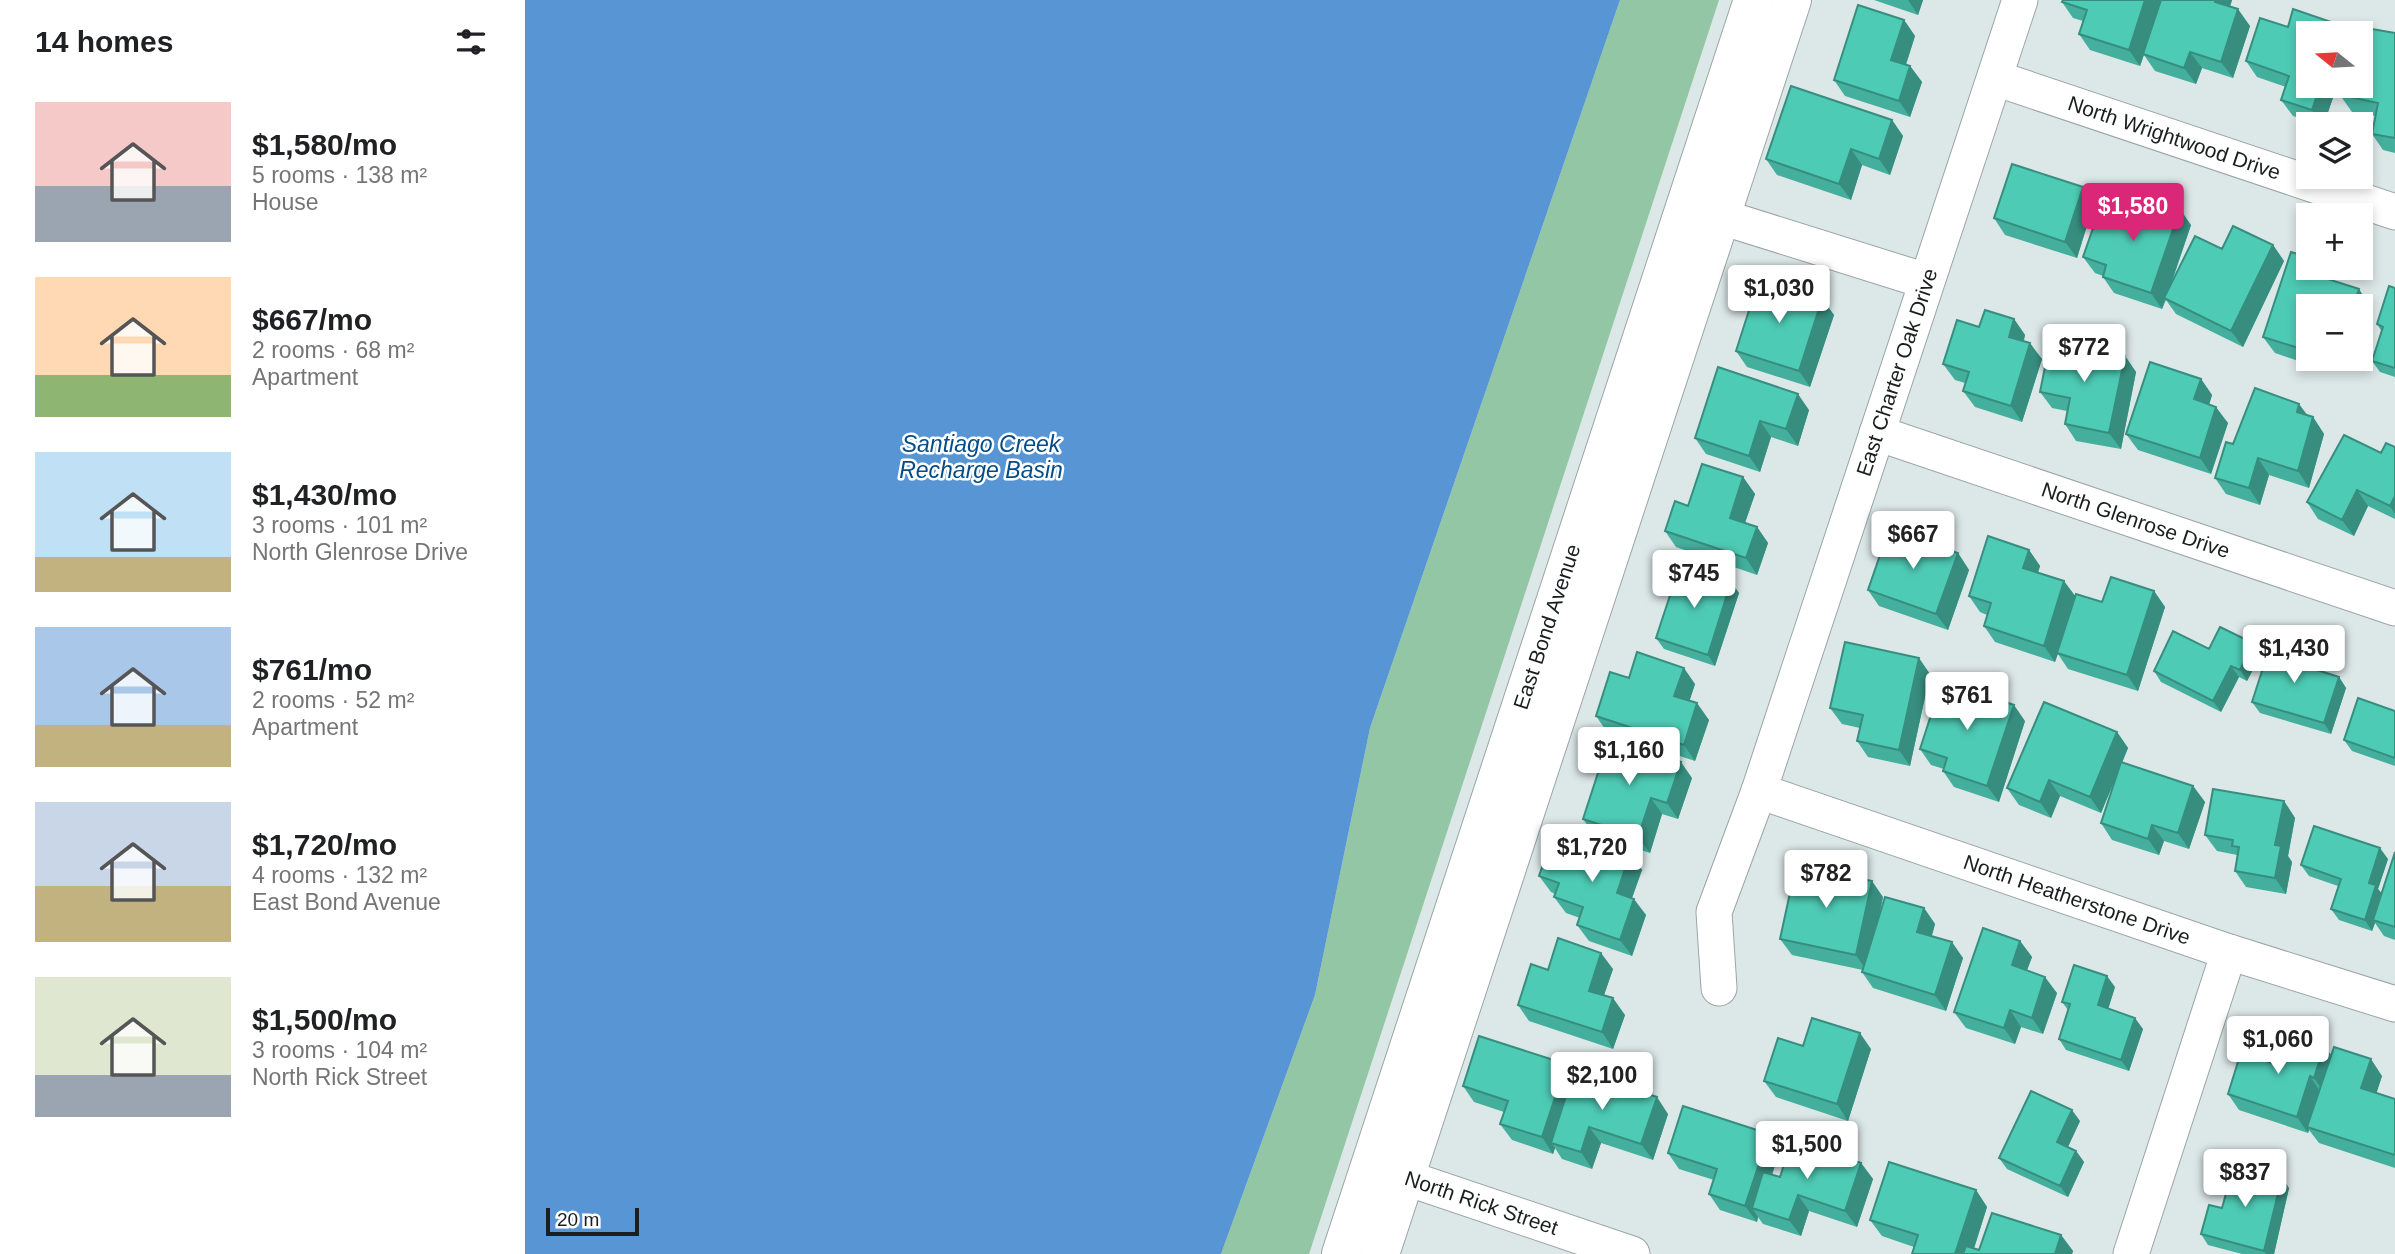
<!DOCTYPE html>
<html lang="en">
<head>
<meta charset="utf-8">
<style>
  :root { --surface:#fff; --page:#f2f2f2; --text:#202124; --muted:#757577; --accent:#db2777 }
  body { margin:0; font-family:Arial,sans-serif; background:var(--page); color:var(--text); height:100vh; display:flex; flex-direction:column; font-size:26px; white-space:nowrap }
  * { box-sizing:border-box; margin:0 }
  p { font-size:23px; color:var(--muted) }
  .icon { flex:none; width:38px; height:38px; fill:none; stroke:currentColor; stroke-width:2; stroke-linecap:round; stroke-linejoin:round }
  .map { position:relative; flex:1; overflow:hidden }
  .panel { display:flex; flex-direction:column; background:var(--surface); width:525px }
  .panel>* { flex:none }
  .needle { width:46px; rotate:288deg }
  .buttons { position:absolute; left:1771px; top:21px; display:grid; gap:14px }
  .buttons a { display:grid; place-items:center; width:77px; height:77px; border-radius:0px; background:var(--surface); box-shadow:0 4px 10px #0003; font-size:35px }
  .scale { position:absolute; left:21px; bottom:18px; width:93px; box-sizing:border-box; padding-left:7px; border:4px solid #1a1e1f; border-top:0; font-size:19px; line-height:24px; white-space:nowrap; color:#1a1e1f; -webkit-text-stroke:5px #fff; paint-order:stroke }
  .price { position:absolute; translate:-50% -60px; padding:0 16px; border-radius:7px; background:#fff; color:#222; font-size:23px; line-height:46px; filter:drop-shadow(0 2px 4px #0008) }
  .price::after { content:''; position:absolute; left:50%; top:42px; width:21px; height:16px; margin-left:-10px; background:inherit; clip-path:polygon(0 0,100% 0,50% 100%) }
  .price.current { background:var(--accent); color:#fff }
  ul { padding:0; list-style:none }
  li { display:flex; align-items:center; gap:21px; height:175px; padding:0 35px }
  li span { display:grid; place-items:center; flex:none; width:196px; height:140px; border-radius:0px; color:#555 }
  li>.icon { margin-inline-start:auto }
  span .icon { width:84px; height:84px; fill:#fffc; stroke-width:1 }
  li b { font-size:30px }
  h2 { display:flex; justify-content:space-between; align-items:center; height:84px; padding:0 35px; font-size:30px }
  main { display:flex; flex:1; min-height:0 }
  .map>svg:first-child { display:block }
  .green { fill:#92c6a4 }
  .water { fill:#5895d4 }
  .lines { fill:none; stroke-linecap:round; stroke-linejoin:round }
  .street-casing { stroke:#9ba5a6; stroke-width:37 }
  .secondary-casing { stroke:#9ba5a6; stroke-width:40 }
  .street { stroke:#fff; stroke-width:35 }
  .secondary { stroke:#fff; stroke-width:38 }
  .wall { fill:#43af9c }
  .shaded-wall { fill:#378e7f }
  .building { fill:#4ecbb5; stroke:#378e7f; stroke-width:2 }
  .labels { text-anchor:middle; stroke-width:5; stroke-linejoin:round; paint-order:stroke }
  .street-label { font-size:21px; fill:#1a1e1f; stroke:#fff }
  .water-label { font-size:23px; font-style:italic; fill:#044c86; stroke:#fff }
</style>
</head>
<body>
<main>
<section class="panel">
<h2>14 homes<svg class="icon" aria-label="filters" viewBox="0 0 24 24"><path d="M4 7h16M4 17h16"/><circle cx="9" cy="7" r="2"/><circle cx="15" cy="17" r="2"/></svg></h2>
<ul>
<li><span style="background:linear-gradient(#f6c9c9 60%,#9aa5b1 0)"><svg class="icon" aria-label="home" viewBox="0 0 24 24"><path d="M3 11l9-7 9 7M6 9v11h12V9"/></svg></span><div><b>$1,580/mo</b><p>5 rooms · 138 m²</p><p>House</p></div></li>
<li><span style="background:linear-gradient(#ffd9b3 70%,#8fb573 0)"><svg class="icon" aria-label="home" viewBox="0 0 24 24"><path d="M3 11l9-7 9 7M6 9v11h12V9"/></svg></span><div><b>$667/mo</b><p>2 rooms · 68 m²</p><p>Apartment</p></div></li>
<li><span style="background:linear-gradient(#bfe0f5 75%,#c2b280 0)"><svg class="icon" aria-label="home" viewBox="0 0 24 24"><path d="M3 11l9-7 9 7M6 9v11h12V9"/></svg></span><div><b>$1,430/mo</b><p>3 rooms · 101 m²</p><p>North Glenrose Drive</p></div></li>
<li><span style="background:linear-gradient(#a9c7e8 70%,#c2b280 0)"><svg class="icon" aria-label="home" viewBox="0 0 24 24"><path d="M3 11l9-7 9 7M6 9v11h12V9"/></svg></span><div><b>$761/mo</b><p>2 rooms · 52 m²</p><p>Apartment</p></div></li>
<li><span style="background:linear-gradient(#c9d6e8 60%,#c2b280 0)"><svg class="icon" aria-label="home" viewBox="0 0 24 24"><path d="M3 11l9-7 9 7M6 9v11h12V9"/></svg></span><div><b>$1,720/mo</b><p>4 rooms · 132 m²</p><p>East Bond Avenue</p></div></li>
<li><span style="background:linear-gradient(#dfe7d0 70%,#9aa5b1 0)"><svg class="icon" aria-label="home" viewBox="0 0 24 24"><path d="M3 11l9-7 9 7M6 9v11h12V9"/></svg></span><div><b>$1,500/mo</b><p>3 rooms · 104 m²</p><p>North Rick Street</p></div></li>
</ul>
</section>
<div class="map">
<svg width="1870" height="1254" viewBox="0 0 1870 1254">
  <rect width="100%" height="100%" fill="#dce7e8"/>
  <path class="green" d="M1095,0h99l-410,1254h-88l94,-259 55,-267z"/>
  <path class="water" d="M0,0h1095l-250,728 -55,267 -94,259h-696z"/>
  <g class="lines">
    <g class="street-casing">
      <g id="street">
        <path id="s1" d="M1470,78l400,134"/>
        <path d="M1168,208l233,73"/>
        <path id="s2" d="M1352,433l518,175"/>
        <path id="s3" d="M1234,791l470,161 166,52"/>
        <path id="s4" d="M1194,988l-5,-76 45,-121 261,-791"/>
        <path id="s5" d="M855,1169l252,85"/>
        <path d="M1606,1254l98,-302"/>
      </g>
    </g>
    <g class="secondary-casing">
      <g id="secondary">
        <path id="s6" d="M816,1254l412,-1254"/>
        <path d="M855,1254l412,-1254"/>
      </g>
    </g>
    <use href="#street" class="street"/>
    <use href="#secondary" class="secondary"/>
  </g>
  <path class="wall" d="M1349,0h49l-5,15z
    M1707,0l-2,7 20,19 -17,52 -31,-10 -6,16 -41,-13 -11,-16 -4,11 -50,-16 -11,-16 4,-13 -10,-3 -11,-16z
    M1379,20l11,16 -9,29 4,1 12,16 -12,35 -65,-21 -11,-16z
    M1815,25l6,8h-38v53h29l-13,38h-6l-25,-8 -12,-16 5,-13 -29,-10 -11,-16 42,-34z
    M1870,33v120l-12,-3 -11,-16 3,-18 -23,-4 -12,-17 28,-41z
    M1367,120l11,16 -13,39 -28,-10 -11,35 -74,-25 -11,-16z
    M1558,187l11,16 -17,55 -72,-23 -11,-17z
    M1606,222l60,3 -20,60 51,-36 51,-4 11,16 -41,86 -67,-33 -10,-14 -4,9 -48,-16 -11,-16v-1l-8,-3 -12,-16z
    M1783,268h17l6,9 -1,3 40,26 -9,28v-28h-53v53h14l-3,9 -44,-15 -12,-16z
    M1870,288v89l-15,-5 -8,-11 10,-29 -5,-8z
    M1297,299l12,16 -24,72 -63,-20 -11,-16z
    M1489,319l11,16 -1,6 18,18 -20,63 -47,-15 -12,-16 2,-8 -10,-3 -12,-16 36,-37z
    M1600,356l11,16 -15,77 -45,-8 -11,-17 2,-13 -15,-3 -12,-16z
    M1193,367l91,43 -11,36 -27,-9 -11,35 -54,-18 -11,-16z
    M1676,379l11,16 -3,9 19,19 -17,51 -73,-24 -12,-16z
    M1782,416l6,1 11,17 -15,54 -40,-13 -9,30 -34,-11 -11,-16 18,-34z
    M1870,447v72l-27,-13 -14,30 -36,-17 -11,-17 74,-49z
    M1218,477l12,17 -10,29 12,4 11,16 -11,32 -81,-28 -11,-16 23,-25z
    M1504,550l11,16 -2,7 37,23 27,6 52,-11 11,16 -27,84 -70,-22 -10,-15 -3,8 -60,-20 -11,-16 3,-11 -7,-3 -11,-16z
    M1433,553l11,17 -21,60 -69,-24 -11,-16z
    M1206,582l8,11 -24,73 -51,-17 -8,-11z
    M1684,649l52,5 -14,27 -8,-4 -18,35 -60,-30 -7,-11z
    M1783,660l-2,6 33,11 7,11 -15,46 -71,-21 -8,-11z
    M1405,674l-20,92 -42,-9 -11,-16 3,-13 -18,-4 -12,-16z
    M1104,678l66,6 -6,17 20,19 -14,41 -88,-29 -11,-16z
    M1870,711v55l-43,-15 -8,-11z
    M1500,721l-26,81 -45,-15 -11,-16 1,-2 -13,-4 -11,-16z
    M1592,732l11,16 -6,15 71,23 12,16 -16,47 -25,-8 -5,14 -47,-15 -11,-17 15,-46 -15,36 -41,-17 -9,22 -32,-13 -12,-17z
    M1167,778l-14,41 -16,-5 -12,39 -56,-18 -11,-16z
    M1759,801l11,17 -7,38 4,6 -6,32 -40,-7 -11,-16 2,-16 -20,-4 -12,-16z
    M1870,852v88l-11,-4 -9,-13 -3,8 -33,-11 -8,-11 7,-23 -29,-10 -8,-11 87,-6 -10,30 3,4z
    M1105,854l12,16 -10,28 14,17 -14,41 -43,-15 -12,-16 3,-7 -14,-5 -12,-16 1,-3 -4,-2 -12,-16 30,-19z
    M1358,897l-5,24 46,-13 11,16 -3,12 31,22 -17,53 -73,-23 -11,-16 1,-2 -71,-15 -12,-16z
    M1495,941l12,16 -5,13 30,23 -14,41 -22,-7 -6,17 -49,-16 -12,-16z
    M1088,969l-9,26 21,20 -12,34 -84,-28 -11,-16 30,-35z
    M1590,987l-7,22 35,20 -14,42 -63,-21 -7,-11 9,-29 -6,-8z
    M1278,1046l68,3 -23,72 -72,-24 -12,-16z
    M1799,1046l7,9 51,21 -6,17 19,6v69l-76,-25 -10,-13 -1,3 -69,-23 -11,-16 49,-29z
    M1041,1064l7,11 95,39 -15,46 -52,-17 -9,26 -30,-10 -7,-11 -2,6 -41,-14 -12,-16 4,-12 -30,-10 -11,-16z
    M1555,1121l-12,26 8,4 8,11 -16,35 -61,-28 -8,-11z
    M1244,1134l11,16 -8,25 8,2 81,-14 12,16 -16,48 -48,-16 -8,25 -38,-12 -5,-7 -1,5 -37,-12 -11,-16 5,-14 -35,-11 -11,-16z
    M1364,1162l87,28 11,17 -13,42 5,1 13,-37 69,22 12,16 -1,3h-160l2,-7 -32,-11 -12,-16z
    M1764,1188l-15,66h-32l-34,-9 -7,-11 21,-26z"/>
  <path class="shaded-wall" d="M1383,0h15l-5,15z
    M1620,0h17l-22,66 -11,-16z
    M1690,0h17l-6,18 -11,-16z
    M1713,9l12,17 -17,52 -12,-16z
    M1379,20l11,16 -13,40 -11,-16z
    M1815,25l6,8h-9z
    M1665,52l12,16 -6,16 -12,-16z
    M1385,66l12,16 -12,35 -11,-16z
    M1795,86h17l-13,38h-2l-10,-14z
    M1367,120l11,16 -13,39 -11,-16z
    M1326,149l11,16 -11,35 -12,-16z
    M1558,187l11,16 -17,55 -12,-16z
    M1655,209l11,16 -29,84 -11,-16z
    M1748,245l11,16 -41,86 -12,-16z
    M1793,268h7l6,9 -4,14 -12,-16z
    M1834,289l11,17 -9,28v-28h-8z
    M1297,299l12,16 -24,72 -11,-16z
    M1489,319l11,16 -5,18 -11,-16z
    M1505,343l12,16 -20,63 -11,-16z
    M1600,356l11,16 -15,77 -12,-16z
    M1788,359h9l-3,9z
    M1676,379l11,16 -6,20 -12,-16z
    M1273,394l11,16 -11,36 -12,-17z
    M1774,404l12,16 -14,-8z
    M1691,407l12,16 -17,51 -11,-16z
    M1788,417l11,17 -15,54 -11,-17z
    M1235,421l11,16 -11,35 -11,-16z
    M1733,458l11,17 -9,30 -11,-17z
    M1218,477l12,17 -14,40 -11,-16z
    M1832,490l11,16 -14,30 -12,-16z
    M1870,496v18l-5,-8z
    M1232,527l11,16 -11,32 -11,-17z
    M1504,550l11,16 -6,18 -11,-16z
    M1433,553l11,17 -21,60 -12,-16z
    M1539,581l12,16 -21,65 -11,-16z
    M1206,582l8,11 -24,73 -7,-11z
    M1629,591l11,16 -27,84 -11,-16z
    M1728,643l8,11 -14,27 -7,-11z
    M1775,649l8,11 -5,14 -8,-11z
    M1394,658l11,16 -20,92 -11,-16z
    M1706,666l8,11 -18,35 -8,-11z
    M1159,668l11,16 -9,28 -12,-16z
    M1814,677l7,11 -15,46 -7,-11z
    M1172,703l12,17 -14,41 -11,-16z
    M1489,705l11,16 -26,81 -12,-16z
    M1592,732l11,16 -27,65 -11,-16z
    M1156,762l11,16 -14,41 -11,-16z
    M1524,780l11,16 -9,22 -11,-16z
    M1668,786l12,16 -16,47 -11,-16z
    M1126,798l11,16 -12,39 -12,-16z
    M1759,801l11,17 -7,38 4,6 -6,32 -11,-16v-33z
    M1627,825l12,16 -5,14 -11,-16z
    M1855,848l8,11 -10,30 6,7 -11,24 2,3 -3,8 -7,-11 4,-37z
    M1105,854l12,16 -14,39 -11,-16z
    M1347,881l11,16 -16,74 -11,-16z
    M1109,899l12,16 -14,41 -12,-16z
    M1399,908l11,16 -7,24 -11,-16z
    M1495,941l12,16 -9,24 -11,-16z
    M1427,942l11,16 -17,53 -11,-16z
    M1076,953l12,16 -13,38 -11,-16z
    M1582,976l8,11 -9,29 -8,-11z
    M1520,977l12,16 -14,41 -11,-16z
    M1088,998l12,17 -12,34 -11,-17z
    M1485,1010l11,17 -6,17 -11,-16z
    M1610,1018l8,11 -14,42 -8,-11z
    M1335,1033l11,16 -23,72 -11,-17z
    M1799,1046l12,16 -11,32 -11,-16z
    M1846,1059l11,17 -9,28 -12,-16z
    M1041,1064l11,17 -26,62 4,5 -2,6 -11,-17z
    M1785,1076l11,17 -14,34 2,3 -1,3 -11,-16z
    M1132,1097l11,17 -15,46 -12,-16z
    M1547,1110l8,11 -15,32 -8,-11z
    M1064,1127l12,16 -9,26 -11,-17z
    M1244,1134l11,16 -20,61 -8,-3 6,9 -1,5 -12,-16z
    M1551,1151l8,11 -16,35 -8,-11z
    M1336,1163l12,16 -16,48 -12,-16z
    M1757,1177l7,11 -15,66h-8l-2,-3z
    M1451,1190l11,17 -15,47h-17z
    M1273,1195l11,16 -8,25 -12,-16z
    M1536,1235l12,16 -1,3h-17z"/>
  <path class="building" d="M1538,0h82l-16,50 -50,-16 8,-24 -25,-8z
    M1636,0h54v2l23,7 -17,53 -31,-10 -6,16 -41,-14z
    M1333,5l46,15 -13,40 19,6 -11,35 -65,-21z
    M1768,9l47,16 -3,8h-29v53h12l-8,24 -31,-10 8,-24 -43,-15 14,-43 28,9z
    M1847,29l23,4v105l-23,-4 6,-31 -38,-8 2,-9h19v-33l7,1z
    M1266,86l101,34 -13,39 -28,-10 -12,35 -73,-25z
    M1487,164l71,23 -18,55 -71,-24z
    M1615,195l40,14 -29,84 -48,-16 3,-12 -23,-8 16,-46 32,11z
    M1708,226l40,19 -42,86 -67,-33 31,-62 27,13z
    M1766,252l17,5v11h10l-3,7 44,14 -6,17h-45v45l-45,-14z
    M1234,279l63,20 -23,72 -63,-20z
    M1864,286l6,2v80l-23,-7 11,-34 -6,-3z
    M1460,310l29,9 -5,18 21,6 -19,63 -48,-15 6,-19 -26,-8 14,-44 22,7z
    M1525,342l75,14 -16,77 -44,-9 5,-26 -30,-6z
    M1625,362l51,17 -7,20 22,8 -16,51 -74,-24z
    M1193,367l80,27 -12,35 -26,-8 -11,35 -54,-18z
    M1730,388l44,16 -2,8 16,5 -15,54 -40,-13 -9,30 -34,-10 11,-36 7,2z
    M1819,435l37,18 5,-10 9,4v49l-5,10 -33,-16 -15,30 -35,-18z
    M1177,464l41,13 -13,41 27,9 -11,31 -81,-27 10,-30 13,5z
    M1364,529l69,24 -22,61 -68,-24z
    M1463,536l41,14 -6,18 41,13 -20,65 -60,-20 7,-23 -22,-7z
    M1155,565l51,17 -23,73 -52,-17z
    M1586,577l43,14 -27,84 -70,-22 19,-59 26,8z
    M1695,627l33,16 -13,27 -9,-4 -18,35 -59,-30 19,-40 36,18z
    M1747,640l28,9 -5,14 44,14 -15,46 -72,-21z
    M1320,642l74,16 -20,92 -42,-9 6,-26 -33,-7z
    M1112,652l47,16 -10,28 23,7 -13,42 -88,-29 14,-44 19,6z
    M1417,681l72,24 -27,81 -44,-15 4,-13 -27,-9z
    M1833,698l37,13v47l-51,-18z
    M1519,702l73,30 -27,65 -41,-17 -9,22 -33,-14z
    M1084,739l72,23 -14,41 -16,-5 -13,39 -55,-18z
    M1596,762l72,24 -15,47 -26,-8 -4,14 -47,-16z
    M1688,789l71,12 -9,44 6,1 -6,32 -40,-7 4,-24 -7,-1 1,-6 -28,-5z
    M1789,826l66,22 -11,35 7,2 -11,35 -34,-11 10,-30 -40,-14z
    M1051,835l54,19 -13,39 17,6 -14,41 -43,-15 6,-18 -29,-10 5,-14 -20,-7 9,-26 21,7z
    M1870,852v75l-22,-7z
    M1271,865l76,16 -16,74 -76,-16z
    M1360,897l39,11 -7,24 35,10 -17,53 -73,-23z
    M1458,928l37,13 -8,24 33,12 -13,41 -22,-8 -6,18 -50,-16z
    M1033,938l43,15 -12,38 24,7 -11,34 -84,-27 13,-41 17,6z
    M1549,965l33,11 -9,29 37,13 -14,42 -62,-21 11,-35 -8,-2z
    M1287,1018l48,15 -23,71 -73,-23 14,-43 25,8z
    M1762,1034l37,12 -10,32 -4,-2 -13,41 -69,-23 13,-42 36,13z
    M954,1036l87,28 -24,73 -42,-13 8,-23 -45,-15z
    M1809,1047l37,12 -10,29 34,11v56l-88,-28z
    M1049,1071l83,26 -16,47 -52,-17 -8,25 -30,-9z
    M1506,1091l41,19 -15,32 19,9 -16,35 -61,-28z
    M1158,1106l86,28 -24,72 -36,-12 8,-25 -49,-16z
    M1267,1140l69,23 -16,48 -47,-16 -9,25 -37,-12 11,-36 17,5z
    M1364,1162l87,28 -21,64h-43l6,-19 -48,-15z
    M1709,1165l48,12 -18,74 -63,-17 8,-29 13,3z
    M1467,1213l69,22 -6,19h-92l3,-8 13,4z"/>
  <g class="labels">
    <g class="street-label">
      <text dy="7" stroke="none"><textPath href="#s1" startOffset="189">North Wrightwood Drive</textPath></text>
      <text dy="7" stroke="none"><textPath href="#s4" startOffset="646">East Charter Oak Drive</textPath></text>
      <text dy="7" stroke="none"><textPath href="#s2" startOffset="273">North Glenrose Drive</textPath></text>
      <text dy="7" stroke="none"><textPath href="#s6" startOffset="660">East Bond Avenue</textPath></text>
      <text dy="7" stroke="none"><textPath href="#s3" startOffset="336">North Heatherstone Drive</textPath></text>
      <text dy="7" stroke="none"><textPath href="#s5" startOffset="107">North Rick Street</textPath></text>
    </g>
    <g class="water-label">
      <text x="456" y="452">Santiago Creek<tspan x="456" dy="26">Recharge Basin</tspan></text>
    </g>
  </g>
</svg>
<div class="buttons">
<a><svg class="needle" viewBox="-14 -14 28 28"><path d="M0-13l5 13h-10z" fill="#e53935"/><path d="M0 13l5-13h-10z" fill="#757577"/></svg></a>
<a><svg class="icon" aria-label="layers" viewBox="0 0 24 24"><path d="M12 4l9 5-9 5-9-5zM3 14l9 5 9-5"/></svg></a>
<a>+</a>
<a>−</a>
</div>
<div class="scale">20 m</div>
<b class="price current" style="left:1608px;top:243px">$1,580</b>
<b class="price" style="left:1254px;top:325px">$1,030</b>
<b class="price" style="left:1559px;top:384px">$772</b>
<b class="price" style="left:1388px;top:571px">$667</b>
<b class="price" style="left:1169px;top:610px">$745</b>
<b class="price" style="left:1769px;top:685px">$1,430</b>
<b class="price" style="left:1442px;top:732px">$761</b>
<b class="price" style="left:1104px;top:787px">$1,160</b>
<b class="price" style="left:1067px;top:884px">$1,720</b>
<b class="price" style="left:1301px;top:910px">$782</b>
<b class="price" style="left:1753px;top:1076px">$1,060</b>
<b class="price" style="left:1077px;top:1112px">$2,100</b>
<b class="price" style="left:1282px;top:1181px">$1,500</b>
<b class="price" style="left:1720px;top:1209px">$837</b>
</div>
</main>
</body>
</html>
